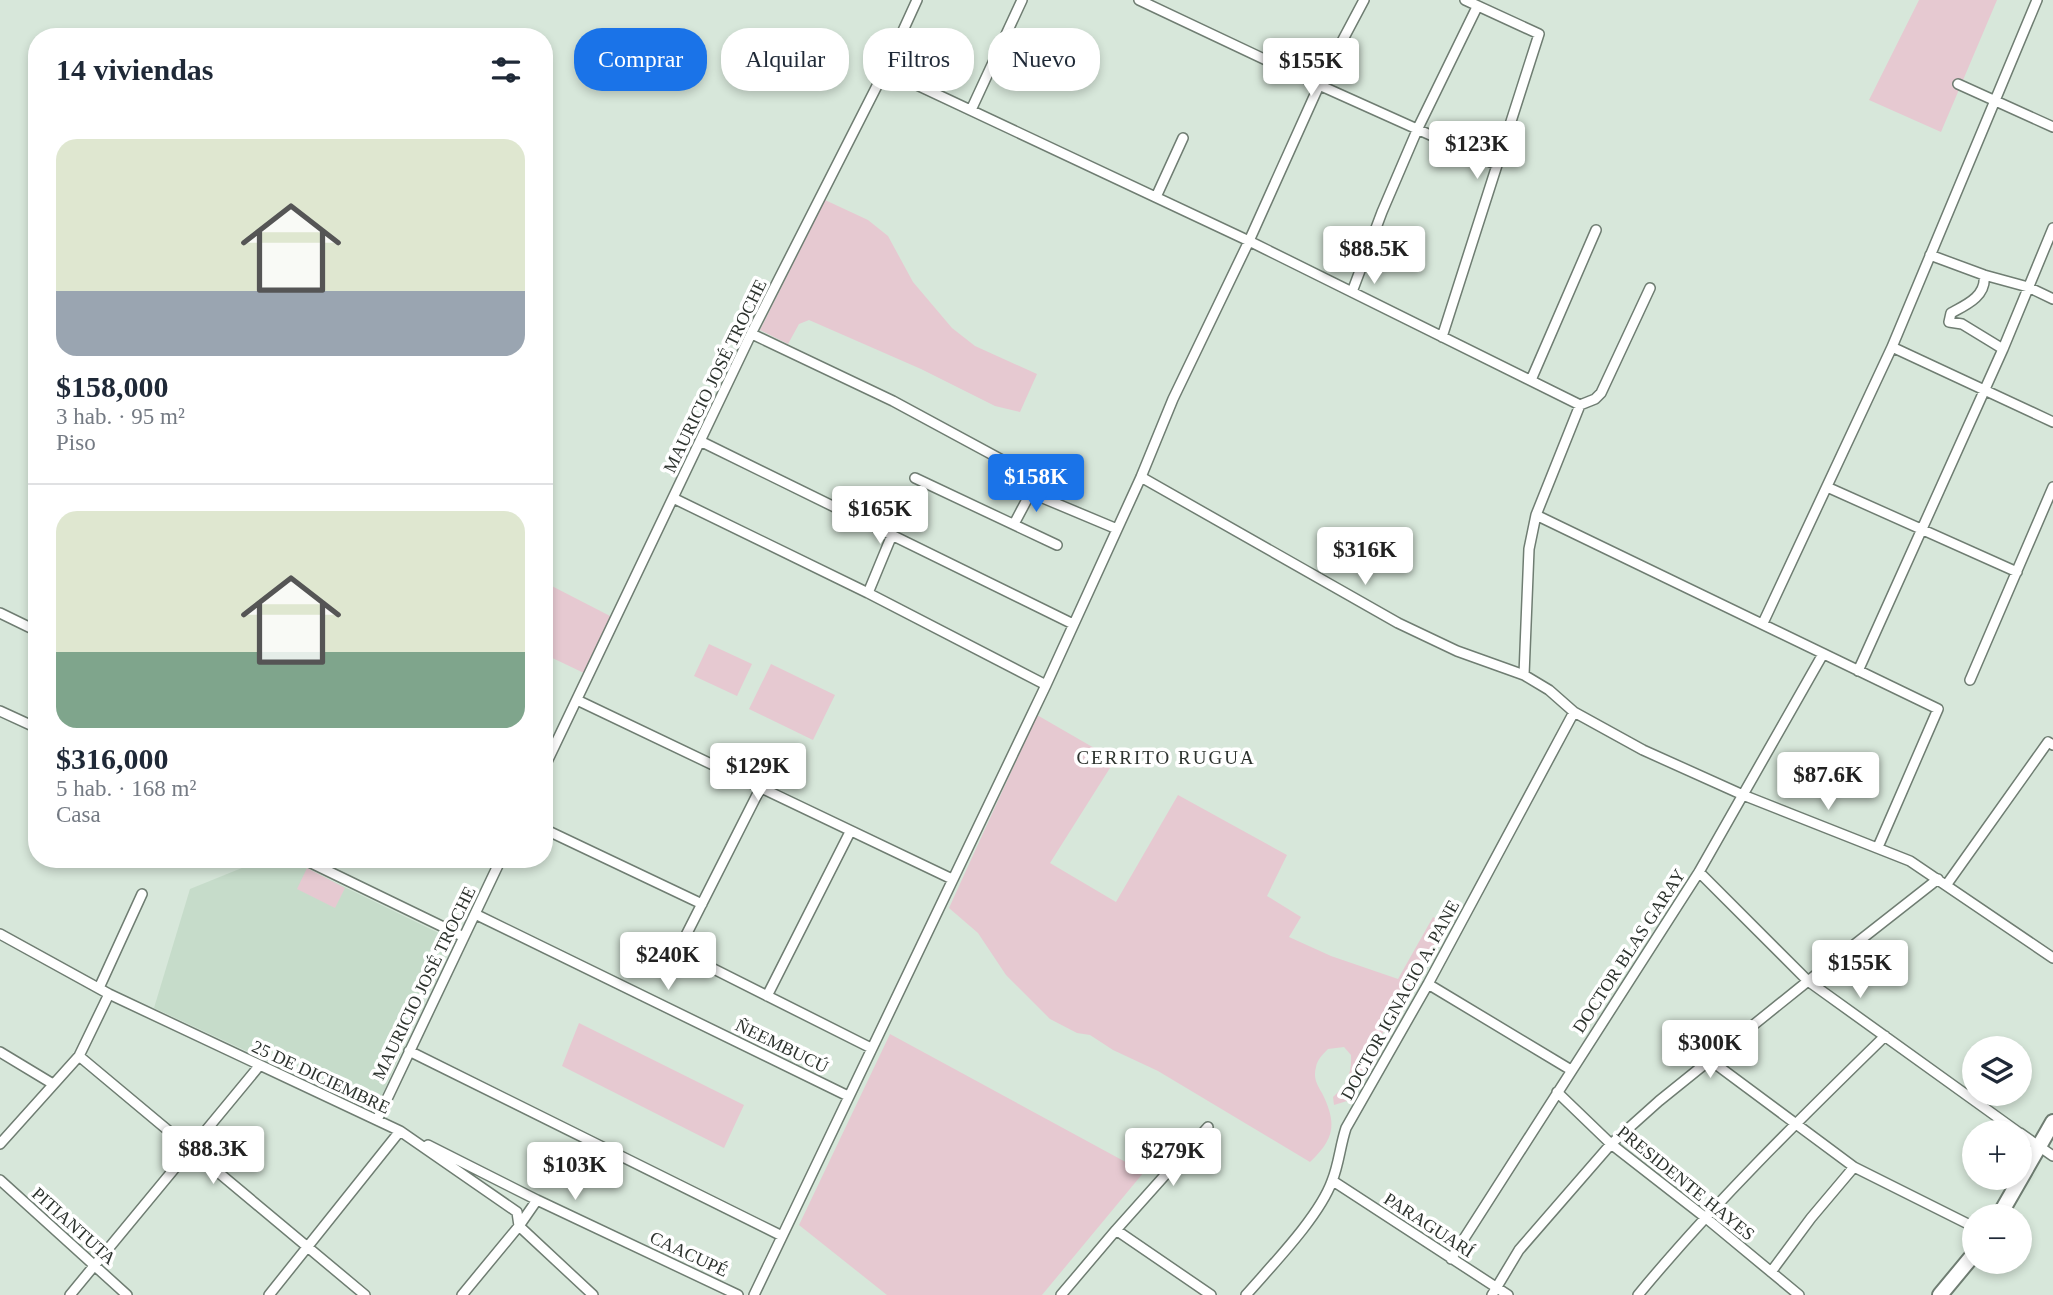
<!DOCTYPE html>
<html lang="es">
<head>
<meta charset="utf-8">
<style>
  :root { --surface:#fff; --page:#f2f2f3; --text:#1f2937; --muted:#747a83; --line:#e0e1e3; --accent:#1a73e8 }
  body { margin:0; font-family:Georgia,serif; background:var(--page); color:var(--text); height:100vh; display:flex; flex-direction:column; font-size:26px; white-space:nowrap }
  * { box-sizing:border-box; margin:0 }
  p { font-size:23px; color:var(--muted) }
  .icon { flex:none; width:38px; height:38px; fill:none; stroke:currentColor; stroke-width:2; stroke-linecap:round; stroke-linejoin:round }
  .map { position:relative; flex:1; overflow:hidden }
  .panel { position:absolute; left:28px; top:28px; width:525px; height:840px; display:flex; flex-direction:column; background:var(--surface); border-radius:28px; box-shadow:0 4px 10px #0003 }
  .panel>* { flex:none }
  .guide { position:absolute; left:574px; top:28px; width:665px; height:63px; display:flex; gap:14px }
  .tools { position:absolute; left:1962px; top:1036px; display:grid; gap:14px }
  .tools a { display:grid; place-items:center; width:70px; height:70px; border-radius:50%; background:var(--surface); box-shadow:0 4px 10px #0003; font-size:35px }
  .price { position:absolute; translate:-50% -60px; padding:0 16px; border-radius:7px; background:#fff; color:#222; font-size:23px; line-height:46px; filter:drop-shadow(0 2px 4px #0008) }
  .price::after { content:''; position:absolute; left:50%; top:42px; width:21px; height:16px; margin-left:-10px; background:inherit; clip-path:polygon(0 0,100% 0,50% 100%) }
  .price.on { background:var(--accent); color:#fff }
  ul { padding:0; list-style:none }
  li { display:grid; align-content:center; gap:14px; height:371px; padding:0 28px }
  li+li { border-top:2px solid var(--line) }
  li span { display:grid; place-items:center; height:217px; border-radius:21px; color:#555 }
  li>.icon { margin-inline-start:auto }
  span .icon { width:126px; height:126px; fill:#fffc; stroke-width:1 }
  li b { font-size:30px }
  h2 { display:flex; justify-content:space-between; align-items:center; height:84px; padding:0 28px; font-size:30px }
  .pill { padding:0 24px; border-radius:28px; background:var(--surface); box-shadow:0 4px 10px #0003; font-size:24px; line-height:63px }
  .pill.on { background:var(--accent); color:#fff }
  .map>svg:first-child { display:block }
  .built { fill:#c6dcca }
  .green { fill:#e6c9d1 }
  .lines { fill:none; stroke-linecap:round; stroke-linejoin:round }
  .minor-casing { stroke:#6f7d72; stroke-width:12 }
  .trunk-casing { stroke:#6f7d72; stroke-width:18 }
  .minor { stroke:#fff; stroke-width:9 }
  .trunk { stroke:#fff; stroke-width:14 }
  .labels { text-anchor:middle; stroke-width:7; stroke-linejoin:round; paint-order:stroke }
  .street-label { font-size:18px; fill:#2d332e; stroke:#fff }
  .neighbourhood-label { font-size:19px; letter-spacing:2px; fill:#2d332e; stroke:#fff }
</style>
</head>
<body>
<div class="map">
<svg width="2053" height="1295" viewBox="0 0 2053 1295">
  <rect width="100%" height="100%" fill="#d7e7da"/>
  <path class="built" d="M264,859h23l164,80 -76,172 -221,-103 36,-119z"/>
  <path class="green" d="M1919,0h78l-56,132 -72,-32z
    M825,200l43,20 20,16 25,46 39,46 23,18 62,28 -17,38 -25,-6 -74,-37 -112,-49 -10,4 -11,20 -28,-14z
    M544,582l68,35 -26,57 -42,-20z
    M709,644l43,20 -15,32 -43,-20z
    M771,664l64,31 -22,45 -64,-31z
    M1037,715l78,45 -65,103 66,39 62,-107 109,60 -20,41 34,21 -12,20 42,19 67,23 35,-62 14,7 -76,129 -24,48 -13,4 -1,-8c14,-12 19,-24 18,-42l-7,-8 -16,2c-5,5 -11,11 -12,18 -3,11 1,17 6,26 15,30 13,46 -12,69l-152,-91 -45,-21 -23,-15 -13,-2 -27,-14 -44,-44 -28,-42 -29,-25z
    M307,868l38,20 -10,20 -38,-19z
    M579,1023l165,82 -20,43 -162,-82z
    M890,1034l254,138 -102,123h-155l-88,-70z"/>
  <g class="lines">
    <g class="minor-casing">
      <path id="minor" d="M1139,0l180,85 178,80
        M885,70l364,171 331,164 -44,110 -7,34 -5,126
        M1958,84l95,43
        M971,110l51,-110
        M1156,197l27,-59
        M1930,255l54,20 44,12 25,12
        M1984,275c3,21 -18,30 -33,38l-2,9 13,2 41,25
        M1352,292l30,-80 36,-84 59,-121
        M752,334l141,67 124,67 15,22 11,8 74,31
        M1442,337l97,-303 -74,-34
        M1892,347l161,75
        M1531,380l65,-150
        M1580,405l15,-6 6,-6 49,-105
        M700,441l373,183
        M1141,477l257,146 59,28 67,24 25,15 25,22 69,38 100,45 167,66 143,97
        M915,478l142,67
        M1827,487l190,85
        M673,498l195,95 178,92
        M1536,515l402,194 -60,138
        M1014,524l18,-34
        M868,593l24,-58
        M0,613l37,18
        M1763,623l129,-276 145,-347
        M1858,671l145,-322 50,-121
        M1970,680l83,-193
        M577,700l375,179
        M0,711l37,17
        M544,768l209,-438 132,-260 32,-70
        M761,787l-83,164 193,97
        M544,829l158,75
        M303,859l161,78
        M1699,872l109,109 210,151
        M1947,884l101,-142 5,3
        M475,914l373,182
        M0,934l109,60 291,137 117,81 2,14 74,69
        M1428,984l143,86
        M99,988l43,-94
        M767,996l83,-164
        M409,1051l373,185
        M0,1052l53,32
        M79,1056l286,239
        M1710,1060l144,107 120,60
        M1557,1092l54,52 95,74 93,77
        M377,1120l124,-261
        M2020,1133l33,23
        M0,1144l79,-88 30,-62
        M428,1145l109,55 201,95
        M0,1180l127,115
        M1333,1181l175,114
        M1116,1230l95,65
        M1451,1259l248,-387 124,-218
        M1771,1272l40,-54 43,-51
        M70,1295l190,-230
        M269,1295l131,-164
        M462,1295l57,-69 18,-26
        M754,1295l292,-610 95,-208 32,-78 76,-158 72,-160 43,-81
        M1061,1295l55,-65 92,-103
        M1246,1295c26,-30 73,-78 86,-114 7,-17 8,-35 14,-53l82,-144 146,-272
        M1492,1295l27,-45 92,-106 48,-43 149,-120 130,-102
        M1638,1295c76,-92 162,-176 247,-259"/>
    </g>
    <g class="trunk-casing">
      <path id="trunk" d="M1999,1216l54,-94
        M1940,1295l34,-41"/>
    </g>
    <use href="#minor" class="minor"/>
    <use href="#trunk" class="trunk"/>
  </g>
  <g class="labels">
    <g class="street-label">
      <text transform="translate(715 376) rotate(-64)" y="6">MAURICIO JOSÉ TROCHE</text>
      <text transform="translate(1629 951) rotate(-57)" y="6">DOCTOR BLAS GARAY</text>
      <text transform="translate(424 983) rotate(-64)" y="6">MAURICIO JOSÉ TROCHE</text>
      <text transform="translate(1400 1000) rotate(-61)" y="6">DOCTOR IGNACIO A. PANE</text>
      <text transform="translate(782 1046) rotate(26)" y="6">ÑEEMBUCÚ</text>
      <text transform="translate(321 1077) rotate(25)" y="6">25 DE DICIEMBRE</text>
      <text transform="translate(1686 1183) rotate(39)" y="6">PRESIDENTE HAYES</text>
      <text transform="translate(1429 1225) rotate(33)" y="6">PARAGUARÍ</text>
      <text transform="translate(74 1226) rotate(42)" y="6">PITIANTUTA</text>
      <text transform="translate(689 1254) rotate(25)" y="6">CAACUPÉ</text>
    </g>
    <g class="neighbourhood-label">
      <text x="1166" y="764">CERRITO RUGUA</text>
    </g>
  </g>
</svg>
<div class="tools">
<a><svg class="icon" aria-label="layers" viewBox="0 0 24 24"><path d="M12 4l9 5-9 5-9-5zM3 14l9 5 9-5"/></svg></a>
<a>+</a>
<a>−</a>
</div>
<b class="price" style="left:1311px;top:98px">$155K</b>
<b class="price" style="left:1477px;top:181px">$123K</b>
<b class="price" style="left:1374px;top:286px">$88.5K</b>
<b class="price on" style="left:1036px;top:514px">$158K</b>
<b class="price" style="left:880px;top:546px">$165K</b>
<b class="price" style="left:1365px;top:587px">$316K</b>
<b class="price" style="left:758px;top:803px">$129K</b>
<b class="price" style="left:1828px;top:812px">$87.6K</b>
<b class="price" style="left:668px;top:992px">$240K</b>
<b class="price" style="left:1860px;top:1000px">$155K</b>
<b class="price" style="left:1710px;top:1080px">$300K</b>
<b class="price" style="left:213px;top:1186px">$88.3K</b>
<b class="price" style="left:1173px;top:1188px">$279K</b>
<b class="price" style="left:575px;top:1202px">$103K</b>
<div class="guide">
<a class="pill on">Comprar</a>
<a class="pill">Alquilar</a>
<a class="pill">Filtros</a>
<a class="pill">Nuevo</a>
</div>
<section class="panel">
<h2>14 viviendas<svg class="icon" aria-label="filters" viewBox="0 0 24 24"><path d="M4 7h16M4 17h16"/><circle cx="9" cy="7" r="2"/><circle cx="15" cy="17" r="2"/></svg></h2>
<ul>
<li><span style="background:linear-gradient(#dfe7d0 70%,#9aa5b1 0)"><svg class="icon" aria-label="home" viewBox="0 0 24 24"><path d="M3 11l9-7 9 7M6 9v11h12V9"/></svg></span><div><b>$158,000</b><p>3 hab. · 95 m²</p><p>Piso</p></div></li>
<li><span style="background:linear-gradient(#dfe7d0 65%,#7fa58c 0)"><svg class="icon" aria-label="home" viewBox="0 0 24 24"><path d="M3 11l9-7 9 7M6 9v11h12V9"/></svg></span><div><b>$316,000</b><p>5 hab. · 168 m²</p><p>Casa</p></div></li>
</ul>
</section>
</div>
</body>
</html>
